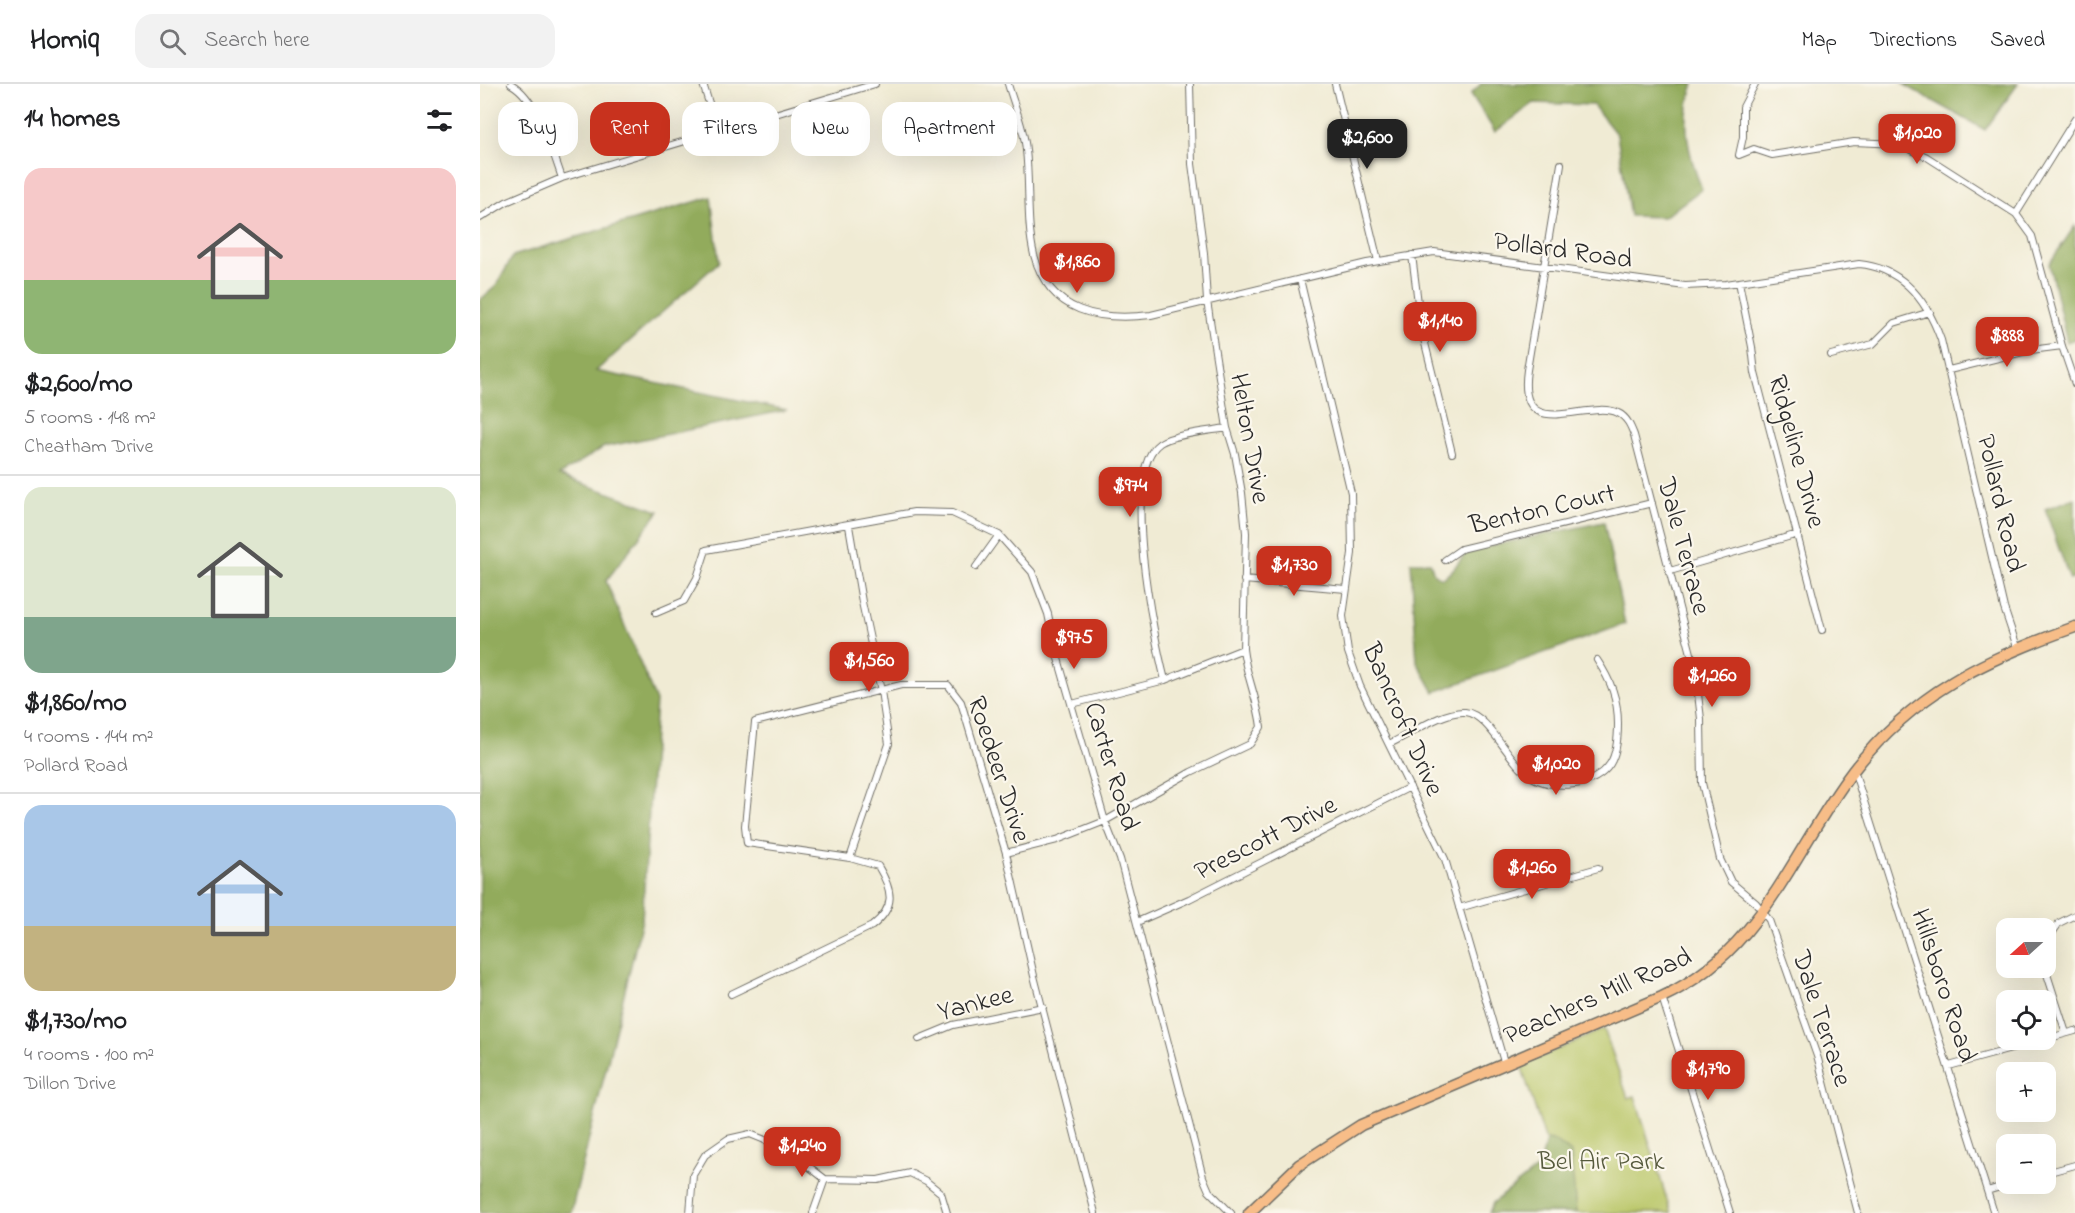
<!DOCTYPE html>
<html lang="en">
<head>
<meta charset="utf-8">
<style>
  :root { --surface:#fff; --page:#f2f2f2; --text:#202124; --muted:#757577; --line:#e0e0e0; --accent:#c8321e }
  body { margin:0; font-family:"Indie Flower",sans-serif; background:var(--page); color:var(--text); height:100vh; display:flex; flex-direction:column; font-size:22px; white-space:nowrap }
  * { box-sizing:border-box; margin:0 }
  p { font-size:20px; color:var(--muted) }
  .icon { flex:none; width:33px; height:33px; fill:none; stroke:currentColor; stroke-width:2; stroke-linecap:round; stroke-linejoin:round }
  .map { position:relative; flex:1; overflow:hidden }
  .drawer { display:flex; flex-direction:column; background:var(--surface); width:480px }
  .drawer>* { flex:none }
  .hud { position:absolute; left:18px; top:18px; width:570px; height:54px; display:flex; gap:12px }
  .needle { width:39px; rotate:249deg }
  .buttons { position:absolute; left:1516px; top:834px; display:grid; gap:12px }
  .buttons a { display:grid; place-items:center; width:60px; height:60px; border-radius:12px; background:var(--surface); box-shadow:0 6px 24px #0002; font-size:30px }
  .price { position:absolute; translate:-50% -51px; padding:0 14px; border-radius:12px; background:var(--accent); color:#fff; font-size:20px; line-height:39px; filter:drop-shadow(0 2px 3px #0008) }
  .price::after { content:''; position:absolute; left:50%; top:36px; width:18px; height:14px; margin-left:-9px; background:inherit; clip-path:polygon(0 0,100% 0,50% 100%) }
  .price.active { background:#222; color:#fff }
  ul { padding:0; list-style:none }
  li { display:grid; align-content:center; gap:12px; height:318px; padding:0 24px }
  li+li { border-top:2px solid var(--line) }
  li span { display:grid; place-items:center; height:186px; border-radius:18px; color:#555 }
  li>.icon { margin-inline-start:auto }
  span .icon { width:108px; height:108px; fill:#fffc; stroke-width:1 }
  li b { font-size:26px }
  h2 { display:flex; justify-content:space-between; align-items:center; height:72px; padding:0 24px; font-size:26px }
  .tag { padding:0 21px; border-radius:18px; background:var(--surface); box-shadow:0 6px 24px #0002; font-size:21px; line-height:54px }
  .tag.active { background:var(--accent); color:#fff }
  header { display:flex; align-items:center; gap:36px; box-sizing:border-box; height:84px; padding:0 30px; background:var(--surface); border-bottom:2px solid var(--line) }
  header strong { font-size:28px }
  nav { display:flex; gap:33px; margin-inline-start:auto; font-size:21px }
  .search { width:420px; height:54px; background:var(--page); display:flex; align-items:center; gap:15px; box-sizing:border-box; padding:0 21px; border-radius:18px; color:var(--muted); font-size:22px }
  main { display:flex; flex:1; min-height:0 }
  .map>svg:first-child { display:block }
  .green { fill:#b9c667; stroke:#727849; stroke-width:1.5 }
  .forest { fill:#92ab5c; stroke:#5e6b44; stroke-width:1.5 }
  .lines { fill:none; stroke-linecap:round; stroke-linejoin:round }
  .minor-casing { stroke:#706e66; stroke-width:8 }
  .primary-casing { stroke:#706e66; stroke-width:13 }
  .minor { stroke:#fff; stroke-width:6 }
  .primary { stroke:#f7bd88; stroke-width:10 }
  .labels { text-anchor:middle; stroke-width:4.5; stroke-linejoin:round; paint-order:stroke }
  .street-label { font-size:27px; fill:#2b2b2b; stroke:#fbf7ec }
  .park-label { font-size:27px; fill:#565a3d; stroke:#fbf7ec }
</style>
</head>
<body>
<header>
<strong>Homiq</strong>
<div class="search"><svg class="icon" aria-label="search" viewBox="0 0 24 24"><circle cx="10" cy="10" r="6"/><path d="M15 15l6 6"/></svg>Search here</div>
<nav><a>Map</a><a>Directions</a><a>Saved</a></nav>
</header>
<main>
<section class="drawer">
<h2>14 homes<svg class="icon" aria-label="filters" viewBox="0 0 24 24"><path d="M4 7h16M4 17h16"/><circle cx="9" cy="7" r="2"/><circle cx="15" cy="17" r="2"/></svg></h2>
<ul>
<li><span style="background:linear-gradient(#f6c9c9 60%,#8fb573 0)"><svg class="icon" aria-label="home" viewBox="0 0 24 24"><path d="M3 11l9-7 9 7M6 9v11h12V9"/></svg></span><div><b>$2,600/mo</b><p>5 rooms · 148 m²</p><p>Cheatham Drive</p></div></li>
<li><span style="background:linear-gradient(#dfe7d0 70%,#7fa58c 0)"><svg class="icon" aria-label="home" viewBox="0 0 24 24"><path d="M3 11l9-7 9 7M6 9v11h12V9"/></svg></span><div><b>$1,860/mo</b><p>4 rooms · 144 m²</p><p>Pollard Road</p></div></li>
<li><span style="background:linear-gradient(#a9c7e8 65%,#c2b280 0)"><svg class="icon" aria-label="home" viewBox="0 0 24 24"><path d="M3 11l9-7 9 7M6 9v11h12V9"/></svg></span><div><b>$1,730/mo</b><p>4 rooms · 100 m²</p><p>Dillon Drive</p></div></li>
</ul>
</section>
<div class="map">
<svg width="1595" height="1129" viewBox="0 0 1595 1129">
  <rect width="100%" height="100%" fill="#fbf7ec"/>
  <filter id="ink" filterUnits="userSpaceOnUse"><feTurbulence type="fractalNoise" baseFrequency=".0167" numOctaves="2"/><feDisplacementMap in="SourceGraphic" scale="12" xChannelSelector="R" yChannelSelector="G"/><feConvolveMatrix kernelMatrix="1 2 1 2 8 2 1 2 1" color-interpolation-filters="sRGB"/></filter>
  <filter id="wash" filterUnits="userSpaceOnUse"><feTurbulence type="fractalNoise" baseFrequency=".008" numOctaves="4" result="noise"/><feDisplacementMap in="SourceGraphic" scale="24" xChannelSelector="R" yChannelSelector="G"/><feGaussianBlur stdDeviation="1.35" result="paint"/><feColorMatrix in="noise" values="0 0 0 0 0 0 0 0 0 0 0 0 0 0 0 0 0 1.4 0 .05"/><feComposite in="paint" operator="in"/></filter>
  <g filter="url(#wash)">
    <rect width="100%" height="100%" fill="#f0ebd4"/>
    <path class="green" d="M1124,945l24,69 7,-2 36,117h-173l42,-31 10,-28 -29,-89z"/>
    <path class="forest" d="M1001,0h213c-14,35 -6,71 8,105l-38,28 -34,-1 -13,-81 -24,-30 -59,-2 -39,29 -24,-38z
      M1423,0h115l-33,46z
      M231,113l8,65 -123,109 191,39 -183,37 -45,28 100,36 -53,70 50,120 -14,219 -71,293h-91v-913l16,-14 17,-30z
      M1595,142v113l-8,3 -18,-78z
      M1595,414v80l-5,2 -25,-71z
      M1124,438l21,102 -191,68 -17,-30 -6,-100h19l4,12 8,4c14,-6 16,-21 29,-28z
      M1066,1056l9,1 16,12 5,60h-87l4,-10 47,-37z"/>
  </g>
  <g filter="url(#ink)">
    <g class="lines">
      <g class="minor-casing">
        <path id="minor" d="M31,0c27,15 41,66 51,94
          M223,0l15,48
          M528,0c6,21 16,44 18,66 4,35 0,72 8,105 16,59 66,66 117,60l216,-52 67,-11 251,34 41,-2 133,-20c44,4 68,37 82,76l63,268 13,39
          M855,0l43,177
          M1275,0l-12,23v30l-4,18 15,-6 18,6 82,-13 45,2 28,13 89,57 16,22 30,110 13,38
          M1081,80l-34,206c-11,76 61,28 91,43 9,4 13,14 16,22l61,234 6,50 1,64 18,76 11,23 25,21 13,17 49,139 40,154
          M1536,130l59,-95
          M0,134l26,-16 56,-24 313,-94
          M932,171l9,72 31,126
          M820,195l51,214 1,60 -9,63 5,36 12,34 85,173 59,203
          M1259,198l13,65 3,26 67,257
          M1351,271l42,-11 21,-21 36,-11
          M1469,286l82,-20 31,-4
          M369,442l13,76 19,89 8,53 -39,114
          M965,476l16,-11 191,-46
          M496,483l23,-32
          M1190,487l128,-37
          M764,496l102,9
          M176,529l28,-12 13,-23 9,-28 208,-38 38,1 47,22 33,37 16,42 7,34 50,173 15,38 83,318 6,14 22,22
          M685,596c-11,-43 -46,-209 -5,-237 14,-9 50,-12 67,-15
          M592,620l93,-24 78,-31
          M909,660c20,-9 55,-34 76,-32 24,2 44,51 65,64 23,14 64,12 80,-12 7,-11 8,-26 8,-40 0,-25 -7,-43 -21,-64
          M1374,686l140,443
          M526,769l51,-13 48,-19 86,-49 59,-28 11,-17c-3,-27 -15,-51 -18,-78l3,-116 -4,-40 -7,-39 -8,-26 -20,-127 -3,-48 -12,-89 -2,-80
          M979,824l139,-40
          M657,838l52,-23 221,-112
          M1566,858l13,-19 16,-8
          M1565,884l21,65
          M251,910l141,-68c24,-19 21,-35 6,-60l-28,-8 -103,-15 -2,-17 10,-104 146,-37h47l13,17 45,151 28,123 61,237
          M1182,913l68,216
          M439,955l34,-14 90,-18
          M1566,955l29,-8
          M1469,982l95,-26
          M1566,1089l29,-8
          M1507,1107l23,-7
          M210,1129l3,-38 12,-20 23,-16 22,-5 35,14 40,31 53,1 32,-7 16,8 15,12 6,20
          M333,1129l12,-34"/>
      </g>
      <g class="primary-casing">
        <path id="primary" d="M769,1129l50,-48 62,-40 301,-128c101,-47 129,-144 191,-226 60,-78 132,-112 222,-144"/>
      </g>
      <use href="#minor" class="minor"/>
      <use href="#primary" class="primary"/>
    </g>
  </g>
  <g class="labels">
    <g class="street-label">
      <text transform="translate(1083 165) rotate(8)" y="9">Pollard Road</text>
      <text transform="translate(771 354) rotate(80)" y="9">Helton Drive</text>
      <text transform="translate(1318 367) rotate(75)" y="9">Ridgeline Drive</text>
      <text transform="translate(1522 419) rotate(77)" y="9">Pollard Road</text>
      <text transform="translate(1062 424) rotate(-13)" y="9">Benton Court</text>
      <text transform="translate(1205 462) rotate(75)" y="9">Dale Terrace</text>
      <text transform="translate(924 635) rotate(66)" y="9">Bancroft Drive</text>
      <text transform="translate(633 682) rotate(73)" y="9">Carter Road</text>
      <text transform="translate(520 685) rotate(72)" y="9">Roedeer Drive</text>
      <text transform="translate(785 753) rotate(-27)" y="9">Prescott Drive</text>
      <text transform="translate(1465 901) rotate(72)" y="9">Hillsboro Road</text>
      <text transform="translate(1117 911) rotate(-24)" y="9">Peachers Mill Road</text>
      <text transform="translate(495 918) rotate(-14)" y="9">Yankee</text>
      <text transform="translate(1343 934) rotate(72)" y="9">Dale Terrace</text>
    </g>
    <g class="park-label">
      <text x="1121" y="1085">Bel Air Park</text>
    </g>
  </g>
</svg>
<div class="buttons">
<a><svg class="needle" viewBox="-14 -14 28 28"><path d="M0-13l5 13h-10z" fill="#e53935"/><path d="M0 13l5-13h-10z" fill="#757577"/></svg></a>
<a><svg class="icon" aria-label="locate" viewBox="0 0 24 24"><circle cx="12" cy="12" r="6"/><path d="M12 2v4M12 18v4M2 12h4M18 12h4"/></svg></a>
<a>+</a>
<a>−</a>
</div>
<b class="price" style="left:1437px;top:81px">$1,020</b>
<b class="price active" style="left:887px;top:86px">$2,600</b>
<b class="price" style="left:597px;top:210px">$1,860</b>
<b class="price" style="left:960px;top:269px">$1,140</b>
<b class="price" style="left:1527px;top:284px">$888</b>
<b class="price" style="left:650px;top:434px">$974</b>
<b class="price" style="left:814px;top:513px">$1,730</b>
<b class="price" style="left:594px;top:586px">$975</b>
<b class="price" style="left:389px;top:609px">$1,560</b>
<b class="price" style="left:1232px;top:624px">$1,260</b>
<b class="price" style="left:1076px;top:712px">$1,020</b>
<b class="price" style="left:1052px;top:816px">$1,260</b>
<b class="price" style="left:1228px;top:1017px">$1,790</b>
<b class="price" style="left:322px;top:1094px">$1,240</b>
<div class="hud">
<a class="tag">Buy</a>
<a class="tag active">Rent</a>
<a class="tag">Filters</a>
<a class="tag">New</a>
<a class="tag">Apartment</a>
</div>
</div>
</main>
</body>
</html>
